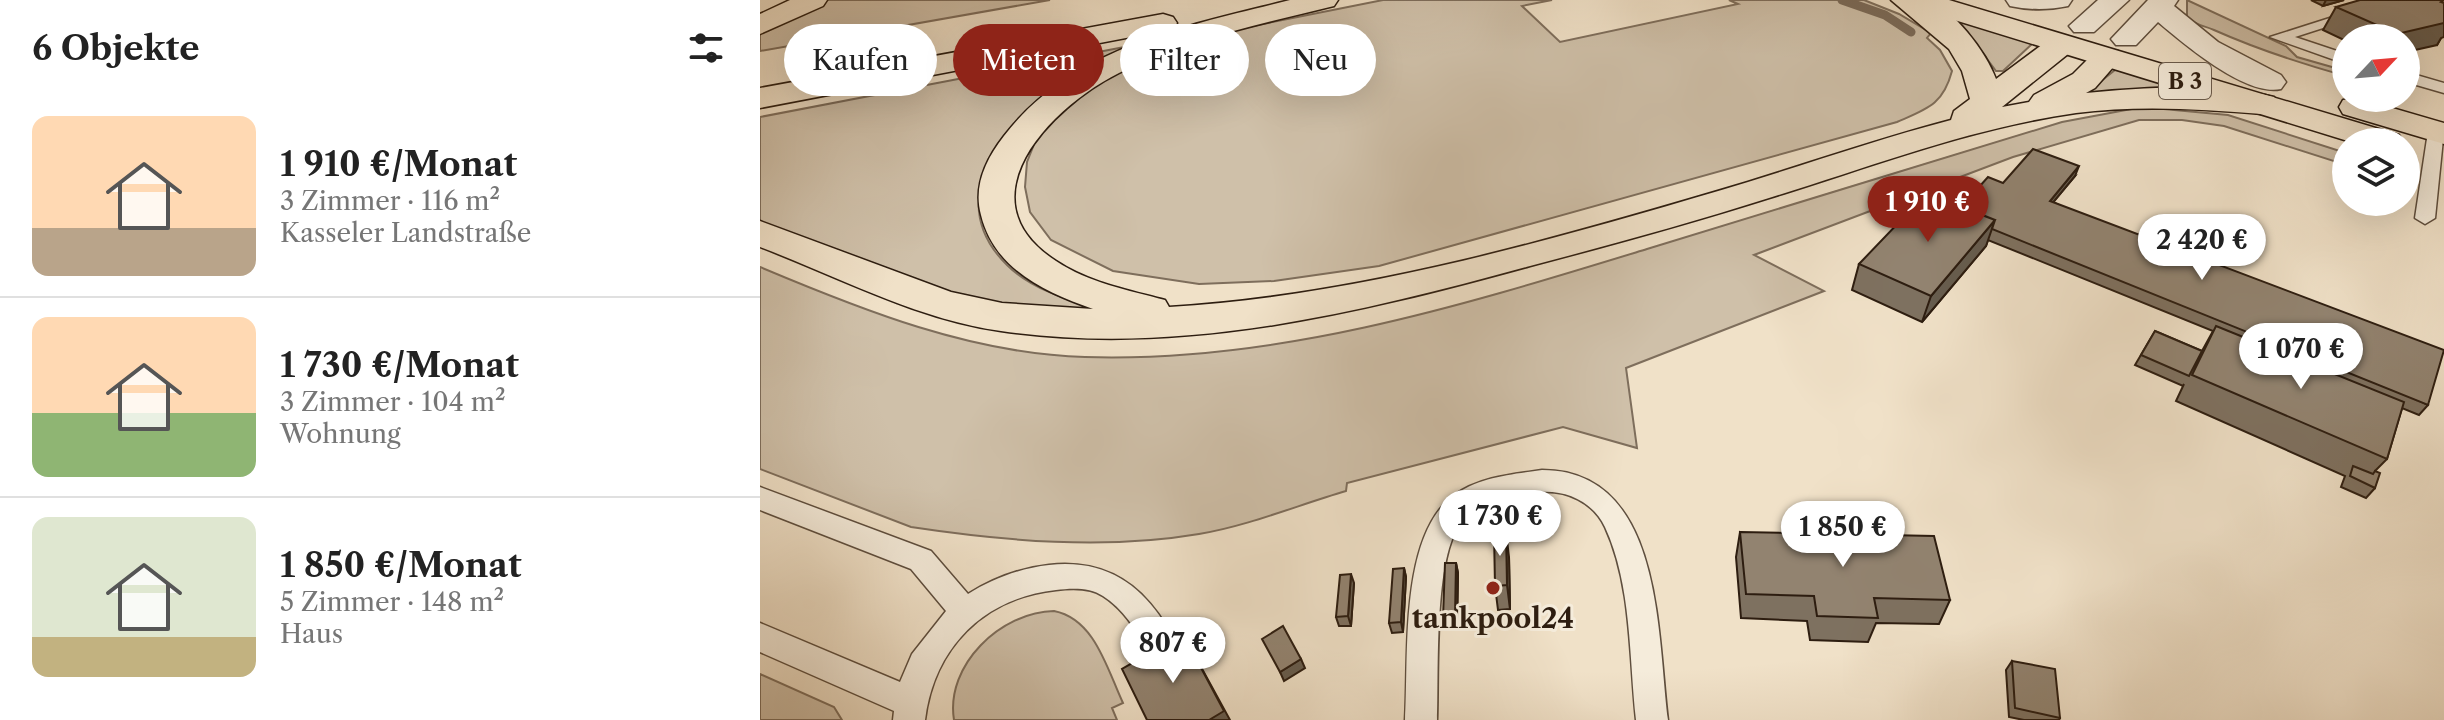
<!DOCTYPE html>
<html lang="de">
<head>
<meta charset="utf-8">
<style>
  :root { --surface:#fff; --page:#f6f6f6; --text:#222; --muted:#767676; --line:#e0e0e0; --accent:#8f2418 }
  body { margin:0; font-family:"Libre Caslon Text",serif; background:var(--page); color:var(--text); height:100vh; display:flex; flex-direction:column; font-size:30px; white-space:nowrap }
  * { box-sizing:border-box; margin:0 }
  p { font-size:26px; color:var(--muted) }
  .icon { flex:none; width:44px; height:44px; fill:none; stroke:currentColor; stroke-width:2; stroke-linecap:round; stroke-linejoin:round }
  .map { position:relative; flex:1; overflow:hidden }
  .side { display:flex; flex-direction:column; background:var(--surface); width:760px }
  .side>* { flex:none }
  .banner { position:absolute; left:24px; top:24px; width:760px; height:72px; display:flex; gap:16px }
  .needle { width:52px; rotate:64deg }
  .tools { position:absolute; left:1572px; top:24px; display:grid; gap:16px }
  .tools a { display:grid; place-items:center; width:88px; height:88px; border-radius:50%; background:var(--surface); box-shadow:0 8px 32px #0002; font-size:40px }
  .price { position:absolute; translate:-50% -68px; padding:0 18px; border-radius:28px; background:#fff; color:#222; font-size:26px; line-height:52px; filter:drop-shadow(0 2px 4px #0008) }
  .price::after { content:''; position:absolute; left:50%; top:48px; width:24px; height:18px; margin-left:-12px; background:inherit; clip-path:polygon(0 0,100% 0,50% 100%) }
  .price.active { background:var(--accent); color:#fff }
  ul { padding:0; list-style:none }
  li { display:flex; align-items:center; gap:24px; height:200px; padding:0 32px }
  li+li { border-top:2px solid var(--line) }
  li span { display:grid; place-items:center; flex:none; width:224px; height:160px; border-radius:16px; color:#555 }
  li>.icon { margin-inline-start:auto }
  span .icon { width:96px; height:96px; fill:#fffc; stroke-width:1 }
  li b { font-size:34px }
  h2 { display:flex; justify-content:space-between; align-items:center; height:96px; padding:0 32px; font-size:34px }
  .pill { padding:0 28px; border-radius:36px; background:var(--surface); box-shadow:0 8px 32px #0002; font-size:28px; line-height:72px }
  .pill.active { background:var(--accent); color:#fff }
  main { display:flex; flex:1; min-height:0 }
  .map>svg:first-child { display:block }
  .green { fill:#cfc0a9; stroke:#7e6e5c; stroke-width:2 }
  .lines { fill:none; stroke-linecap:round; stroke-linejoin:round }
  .stream { stroke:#7a6a59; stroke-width:9 }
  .service-casing { stroke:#5e4e3e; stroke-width:3 }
  .minor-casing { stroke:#5e4e3e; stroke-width:3 }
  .primary-casing { stroke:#2d1d10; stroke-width:3 }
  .motorway-casing { stroke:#2d1d10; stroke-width:3 }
  .service { fill:#f5ecdb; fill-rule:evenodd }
  .minor { fill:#f5ecdb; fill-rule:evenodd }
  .primary { fill:#f0e1c8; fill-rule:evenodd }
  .motorway { fill:#f0e1c8; fill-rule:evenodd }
  .wall { fill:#7e7160; stroke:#2d1d10; stroke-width:2 }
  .shaded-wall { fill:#665c4e; stroke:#2d1d10; stroke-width:2 }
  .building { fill:#928370; stroke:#2d1d10; stroke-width:2 }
  .poi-dot { fill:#8f2418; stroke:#f5ecdb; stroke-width:3 }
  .labels { text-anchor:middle; stroke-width:6; stroke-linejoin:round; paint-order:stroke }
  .shield { fill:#f5ecdb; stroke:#695b4d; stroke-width:2 }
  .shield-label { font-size:22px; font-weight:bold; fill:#2d1d10 }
  .near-poi-label { font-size:28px; font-weight:bold; fill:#2d1d10; stroke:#f5ecdb }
</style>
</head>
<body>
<main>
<section class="side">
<h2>6 Objekte<svg class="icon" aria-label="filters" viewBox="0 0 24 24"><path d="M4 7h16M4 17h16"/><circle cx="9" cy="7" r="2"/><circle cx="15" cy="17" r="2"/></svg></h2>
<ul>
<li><span style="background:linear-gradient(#ffd9b3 70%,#b9a48a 0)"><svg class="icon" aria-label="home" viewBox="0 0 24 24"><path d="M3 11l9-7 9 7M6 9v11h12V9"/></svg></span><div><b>1 910 €/Monat</b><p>3 Zimmer · 116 m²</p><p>Kasseler Landstraße</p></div></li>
<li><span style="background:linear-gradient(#ffd9b3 60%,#8fb573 0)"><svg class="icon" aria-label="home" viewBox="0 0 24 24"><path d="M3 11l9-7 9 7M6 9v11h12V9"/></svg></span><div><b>1 730 €/Monat</b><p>3 Zimmer · 104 m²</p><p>Wohnung</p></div></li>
<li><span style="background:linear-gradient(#dfe7d0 75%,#c2b280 0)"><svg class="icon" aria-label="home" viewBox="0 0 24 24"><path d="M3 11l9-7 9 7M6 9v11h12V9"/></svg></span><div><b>1 850 €/Monat</b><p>5 Zimmer · 148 m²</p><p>Haus</p></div></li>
</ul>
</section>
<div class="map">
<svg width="1684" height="720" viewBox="0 0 1684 720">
  <rect width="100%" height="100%" fill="#f0e1c8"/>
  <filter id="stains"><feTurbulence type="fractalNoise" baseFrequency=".0025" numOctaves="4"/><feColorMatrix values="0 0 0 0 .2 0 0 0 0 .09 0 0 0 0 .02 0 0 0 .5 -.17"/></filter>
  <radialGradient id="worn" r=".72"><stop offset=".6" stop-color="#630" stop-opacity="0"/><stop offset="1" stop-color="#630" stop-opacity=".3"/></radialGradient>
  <path class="green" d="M64,0h226l-290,51v-21z
    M623,0h169l-30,6 38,36 178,-38 -9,-4h135l35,14 32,19 -4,5 13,12 12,21c-9,34 -25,38 -55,51l-518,144 -105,15 -75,3 -86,-13 -62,-31 -21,-28 -5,-25 2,-25 12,-30 56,-49 71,-32 72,-22z
    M1427,0l99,46 11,11 49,14v5c-47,-13 -87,-26 -132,-46 -11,-5 -18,-4 -27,-13z
    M1182,16l88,26 2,2 -29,27h-7l-18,-24z
    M380,44c-30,14 -65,27 -92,48 -55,43 -101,114 -41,173 27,27 69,37 105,48l-28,5 -138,-24 -186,-69v-108z
    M1355,70h4l65,20 -99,4z
    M1382,107l86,8 118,38v12l-122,-39 -42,-6h-43l-126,37 -259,98 70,36 -198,77 11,80 -74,-21 -216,56 -1,8c-48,14 -98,35 -147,43 -94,16 -195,7 -288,-7l-151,-58v-202c102,43 212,87 325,90 194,6 379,-52 562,-108 139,-43 277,-86 415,-127z
    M294,611c41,8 53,58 69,92l-11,5 5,12h-163c-9,-55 47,-108 100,-109z
    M0,674l74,33 8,13h-82z"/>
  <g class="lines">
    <path class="stream" d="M1082,0l43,15 26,17"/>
    <g class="service-casing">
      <path id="service" d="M1626,0h24l-115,37 51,17v10l-76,-27z
        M1646,72l38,11v10l-38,-11z
        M1677,126l7,3 -9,89 -10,6 -10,-6 13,-86z
        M782,470c121,0 115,163 126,250h-32c-7,-62 -4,-135 -31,-193 -12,-25 -38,-37 -65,-35 -29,3 -58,8 -78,30 -29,32 -23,153 -25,198h-32c4,-63 -6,-183 48,-224 25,-19 60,-22 89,-26z
        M0,487l171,64 37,43c24,-15 53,-26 81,-29 100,-11 129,78 161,155h-32c-18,-40 -36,-99 -75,-124 -13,-9 -32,-8 -47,-6 -73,8 -122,58 -131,130h-32l1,-9 -134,-59v-29l140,59 12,-28 34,-43 -35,-42 -151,-59z"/>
    </g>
    <g class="minor-casing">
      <path id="minor" d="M1246,0h66l-4,6c-18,4 -40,4 -58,0z
        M1338,0h31l-35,32h-20l-5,-6z
        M1418,0l-4,6 44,36 63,33 5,7 -5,7c-35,8 -97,-45 -123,-67l-22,23h-20l-5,-6 37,-39z"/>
    </g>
    <g class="primary-casing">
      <path id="primary" d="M1145,0h44l450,135 5,7h-53l-442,-136z
        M1598,98l86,25v21l-101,-30 -4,-7 4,-7z"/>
    </g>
    <g class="motorway-casing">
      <path id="motorway" d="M30,0h37l-4,6 -63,28v-20z
        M530,0h48l-4,6c-72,18 -148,33 -215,67 -68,34 -159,126 -63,188 33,22 72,29 109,39l4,7c192,-11 395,-70 579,-125 68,-21 134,-44 203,-62l3,-9 16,-12 -8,-28 -13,-22 -58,-49c10,0 22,0 33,0 28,5 63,54 72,79l55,-41h22l4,6 -4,6 -71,57 27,-5 5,-7 39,-21 23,-23h22l4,6 -27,31 -9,5c59,-6 129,-10 188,4l4,7 -4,7 -12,3c-62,-5 -124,-9 -186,-1 -106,15 -206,54 -307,85 -79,25 -159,47 -239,68 -171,47 -350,91 -529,65 -85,-12 -162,-54 -241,-84v-26l191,71 51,11 91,6c-47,-16 -99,-40 -112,-94 -8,-29 5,-56 23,-79 68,-89 183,-110 286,-136z
        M403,14l10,3 4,6 -4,6 -413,79v-20z"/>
    </g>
    <use href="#service" class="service"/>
    <use href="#minor" class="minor"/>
    <use href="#primary" class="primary"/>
    <use href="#motorway" class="motorway"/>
  </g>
  <path class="wall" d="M1551,0h33l-21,6z
    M1576,7l105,31 -4,7 -31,-7h-60v3l-23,-11z
    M1315,176l-22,26 375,203 -9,10 -17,-7 -15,51 -12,12v17l-9,10 -25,-11 4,-11 -169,-75 8,-17 -1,2 -48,-21 20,-34 47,20 11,-20 -225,-91 -2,6 -64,76 -70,-32 7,-26 102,-57z
    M980,532l210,68 -11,24 -63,-1 -8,19 -58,-2 -3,-19 -66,-3 -5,-61z
    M749,557l1,52 -12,1 -3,-24z
    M696,563l2,10 -1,54h-12l-2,-9z
    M644,568l2,9 -3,55 -11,1 -3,-10z
    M594,583l-3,43h-12l-3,-9z
    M1252,661l48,57 -1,2h-35l-15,-3 -3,-47z"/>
  <path class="shaded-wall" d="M1566,0h18l-21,6z
    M1684,19v18l-3,1 -4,7 -31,7v-14h-12l3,-4z
    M1319,166l-4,10 -29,35 4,-10z
    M1235,220l-9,26 -64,76 9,-26z
    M746,531l3,26 1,52 -3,-24z
    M696,563l2,10 -1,54 -2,-10z
    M644,568l2,9 -3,55 -2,-10z
    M591,574l3,9 -3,43 -3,-10z
    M423,634l47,86h-21z
    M541,659l4,9 -21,13 -4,-9z"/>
  <path class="building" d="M1600,0h84l-3,2 3,1v20l-47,11 -61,-27z
    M1273,149l46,17 -29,35 394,149 -16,55 -436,-176 3,-9 -34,-13 27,-30 15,6z
    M1167,193l68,27 -64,76 -72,-32z
    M1456,326l188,76 -17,57 -195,-84z
    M1395,331l47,20 -13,25 -48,-21z
    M1593,466l20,8 2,-3 5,2 -5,15 -25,-12z
    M746,531l1,54 -12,1 -1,-54z
    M980,532l194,4 16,64 -76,-2 4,20 -61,-2 -3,-20 -68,-2z
    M685,563h11l-1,54 -12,1z
    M644,568l-3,54 -12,1 4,-54z
    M591,574l-3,42 -12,1 4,-42z
    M523,626l18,33 -21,13 -18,-33z
    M423,634l41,77 -15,9h-62l-25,-51z
    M1252,661l43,8 5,49 -45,-10z"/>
  <circle class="poi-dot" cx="733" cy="588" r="8"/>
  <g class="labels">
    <rect class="shield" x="1399" y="63" width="52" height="36" rx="6"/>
    <g class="shield-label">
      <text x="1425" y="89">B 3</text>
    </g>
    <g class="near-poi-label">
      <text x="733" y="628">tankpool24</text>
    </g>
  </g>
  <rect width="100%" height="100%" filter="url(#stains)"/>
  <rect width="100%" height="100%" fill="url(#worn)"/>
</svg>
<div class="tools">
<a><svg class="needle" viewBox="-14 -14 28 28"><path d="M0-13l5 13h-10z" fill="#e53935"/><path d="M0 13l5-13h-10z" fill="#767676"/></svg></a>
<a><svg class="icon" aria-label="layers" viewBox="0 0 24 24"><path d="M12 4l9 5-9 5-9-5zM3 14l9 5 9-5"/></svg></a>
</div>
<b class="price active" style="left:1168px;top:244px">1 910 €</b>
<b class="price" style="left:1442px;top:282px">2 420 €</b>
<b class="price" style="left:1541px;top:391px">1 070 €</b>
<b class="price" style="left:740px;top:558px">1 730 €</b>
<b class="price" style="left:1083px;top:569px">1 850 €</b>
<b class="price" style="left:413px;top:685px">807 €</b>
<div class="banner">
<a class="pill">Kaufen</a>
<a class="pill active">Mieten</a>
<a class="pill">Filter</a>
<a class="pill">Neu</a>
</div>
</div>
</main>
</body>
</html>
